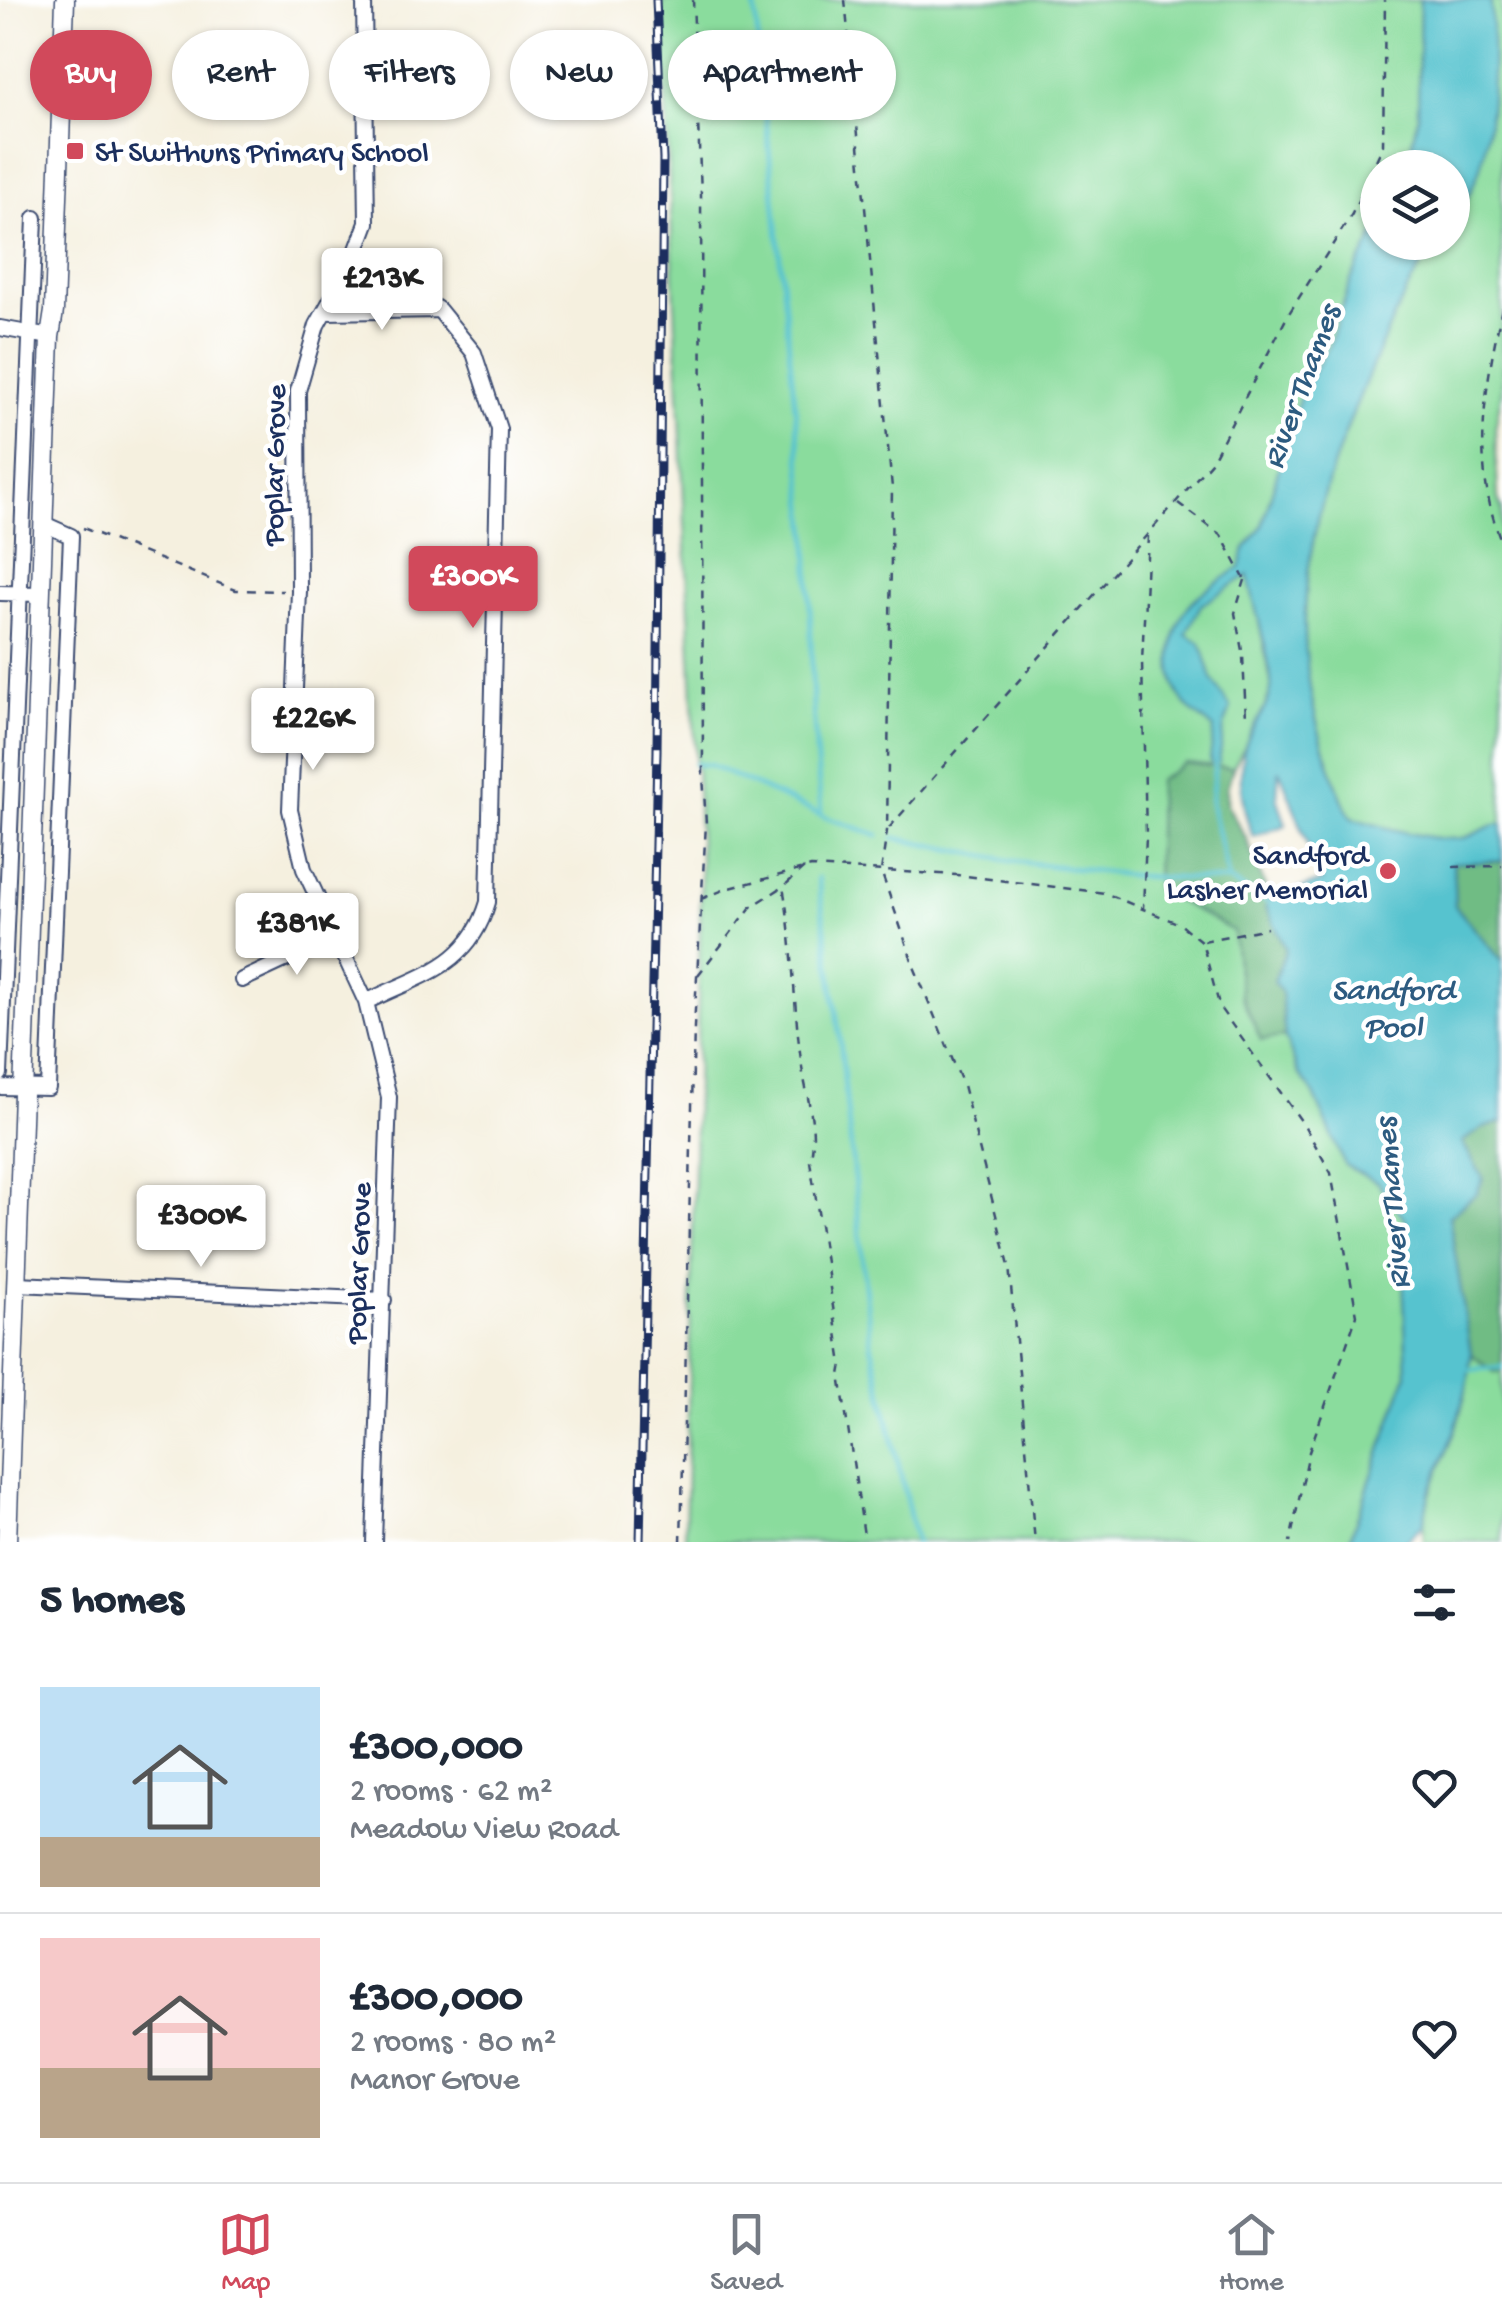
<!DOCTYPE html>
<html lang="en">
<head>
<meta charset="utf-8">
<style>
  :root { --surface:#fff; --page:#f2f2f3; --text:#1f2937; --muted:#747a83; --line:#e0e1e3; --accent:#d1495b }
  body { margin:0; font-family:"Gochi Hand",sans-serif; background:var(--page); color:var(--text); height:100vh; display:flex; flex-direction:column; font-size:38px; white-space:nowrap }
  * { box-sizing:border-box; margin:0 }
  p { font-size:32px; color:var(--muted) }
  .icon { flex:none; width:55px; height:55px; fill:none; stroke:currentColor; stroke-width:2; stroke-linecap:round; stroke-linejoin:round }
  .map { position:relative; height:1542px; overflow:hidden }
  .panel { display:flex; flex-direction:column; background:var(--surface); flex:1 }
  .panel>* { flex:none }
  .top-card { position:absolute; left:30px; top:30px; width:1000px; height:90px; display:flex; gap:20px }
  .buttons { position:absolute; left:1360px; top:150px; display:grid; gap:20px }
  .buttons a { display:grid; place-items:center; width:110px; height:110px; border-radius:50%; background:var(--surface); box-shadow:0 2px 8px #0004; font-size:50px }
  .price { position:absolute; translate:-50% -85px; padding:0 22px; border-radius:10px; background:#fff; color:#222; font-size:32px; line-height:65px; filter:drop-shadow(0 2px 5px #0008) }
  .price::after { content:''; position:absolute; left:50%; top:60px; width:30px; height:22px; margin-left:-15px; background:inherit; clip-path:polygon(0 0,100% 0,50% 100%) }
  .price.on { background:var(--accent); color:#fff }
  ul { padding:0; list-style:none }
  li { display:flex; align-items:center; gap:30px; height:250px; padding:0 40px }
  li+li { border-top:2px solid var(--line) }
  li span { display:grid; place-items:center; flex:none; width:280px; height:200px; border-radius:0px; color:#555 }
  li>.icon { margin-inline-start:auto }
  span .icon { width:120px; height:120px; fill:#fffc; stroke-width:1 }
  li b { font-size:42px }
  h2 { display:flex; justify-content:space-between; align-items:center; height:120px; padding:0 40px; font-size:42px }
  .tag { padding:0 35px; border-radius:45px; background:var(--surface); box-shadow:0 2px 8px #0004; font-size:35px; line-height:90px }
  .tag.on { background:var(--accent); color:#fff }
  .tab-bar { display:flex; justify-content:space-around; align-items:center; height:140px; border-top:2px solid var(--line); background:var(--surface); font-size:28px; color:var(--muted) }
  .tab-bar a { display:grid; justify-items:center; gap:5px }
  .tab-bar .on { color:var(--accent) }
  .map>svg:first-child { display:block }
  .green { fill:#8adc9d; stroke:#52867e; stroke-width:2.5 }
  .forest { fill:#6fbc84; stroke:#457671; stroke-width:2.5 }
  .water { fill:#56c3cf; stroke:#387996; stroke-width:2.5 }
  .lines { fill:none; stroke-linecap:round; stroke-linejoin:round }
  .stream { stroke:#56c3cf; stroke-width:5 }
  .minor-casing { stroke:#3c4c71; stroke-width:18 }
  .tertiary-casing { stroke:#3c4c71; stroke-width:21 }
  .path { stroke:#3c4c71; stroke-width:2.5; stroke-dasharray:8 8; stroke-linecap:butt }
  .minor { stroke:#fff; stroke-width:14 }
  .tertiary { stroke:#fff; stroke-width:18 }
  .rail-casing { stroke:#1b2f5e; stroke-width:9 }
  .rail { stroke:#fff; stroke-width:5; stroke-dasharray:15; stroke-linecap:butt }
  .poi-dot { fill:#d1495b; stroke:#fff; stroke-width:4 }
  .labels { text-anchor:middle; stroke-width:9; stroke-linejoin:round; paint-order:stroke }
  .poi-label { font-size:30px; fill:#1b2f5e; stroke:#fff; text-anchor:start }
  .street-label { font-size:30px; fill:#1b2f5e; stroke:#fff }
  .water-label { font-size:32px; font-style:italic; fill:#2d5b80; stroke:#fff }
</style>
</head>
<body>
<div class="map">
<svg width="1502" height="1542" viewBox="0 0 1502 1542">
  <rect width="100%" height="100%" fill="#fff"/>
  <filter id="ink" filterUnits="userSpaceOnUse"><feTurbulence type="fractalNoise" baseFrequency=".01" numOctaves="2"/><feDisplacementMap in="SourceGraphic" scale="20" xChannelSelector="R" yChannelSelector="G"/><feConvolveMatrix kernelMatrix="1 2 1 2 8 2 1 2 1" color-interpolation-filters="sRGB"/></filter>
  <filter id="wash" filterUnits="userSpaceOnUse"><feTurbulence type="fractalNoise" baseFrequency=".0048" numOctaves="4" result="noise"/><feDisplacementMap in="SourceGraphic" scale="40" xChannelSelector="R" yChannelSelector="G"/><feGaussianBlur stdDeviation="2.25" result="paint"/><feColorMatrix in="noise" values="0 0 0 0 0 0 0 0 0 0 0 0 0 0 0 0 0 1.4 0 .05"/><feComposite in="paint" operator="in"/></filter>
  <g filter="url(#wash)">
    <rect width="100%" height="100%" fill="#f5f0df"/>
    <path class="green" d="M661,0h759l-2,115 -11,52 -29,1 -1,62 -25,48 -23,68 -28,47 -39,133 -17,23 27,138 -10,28 -29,53 -6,20v17l19,33 24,61 -4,8 20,42 -12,33 7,9 4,46 14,37 14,18 32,73 33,18 28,37 -4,29 5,126 -58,167h-664l16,-665z
      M1490,0h12v389l-7,40 3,70 4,11v314c-17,1 -28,14 -46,15 -31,1 -75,-13 -105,-21 -12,-22 -17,-41 -25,-64 -48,-146 -8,-262 50,-397 18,-41 34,-79 61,-114l15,-1c1,-29 15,-38 24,-64 19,-51 18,-124 14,-178z
      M1471,1354l23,18h8v170h-78c-4,-41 18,-74 31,-112 9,-25 14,-50 16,-76z"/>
    <path class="forest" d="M1185,763l48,5 -6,20v17l19,33 24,61 -4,8 20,42 -12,33 7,9 4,46 -24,3 -20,-44 -8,-65 -77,-42 2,-108z
      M1502,861v100l-47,-55 -2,-44z
      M1502,1122v250h-8l-23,-18 -22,-138 28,-23 6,-15 -21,-36 21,-14z"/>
    <path class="water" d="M1420,0h70l1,4c3,49 3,132 -16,177 -5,14 -15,28 -22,41l-1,-54 -45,-1 11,-52z
      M1377,230l1,12 59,1c-27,35 -43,73 -61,114 -58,135 -98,251 -50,397 8,23 13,42 25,64 31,8 73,22 105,21 18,0 29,-15 46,-15v37l-49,2 2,43 47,55v161l-19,6 -21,14 21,36 -6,15 -28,23 22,138 -3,28 -13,48 -26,64 -6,31 -18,17h-56l58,-167 -5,-126 4,-29 -28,-37 -33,-18 -32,-73 -14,-18 -14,-37 -4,-46 -7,-9 12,-33 -20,-42 4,-8 52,-18 -43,-112 -2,28 9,28 -33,12c-13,-34 -18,-72 -2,-106 7,-13 18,-26 20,-42 3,-18 -19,-90 -23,-114l-47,30 -15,29 15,9 11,36 19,29 -7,18 -5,36 -5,3 -4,-4 4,-33c-11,-8 -22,-15 -30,-25 -22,-27 -13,-81 10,-103 13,-13 31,-22 46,-32l5,-19 17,-23 39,-133 28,-47 23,-68z"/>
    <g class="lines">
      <path class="stream" d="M754,0l54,536 5,173 8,104
        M1215,762l-4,42 18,77
        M695,764l15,1 120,54 48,16
        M894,838l118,23 125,15 92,5 43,23
        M818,878l22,162 31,304 45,198
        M1465,1370l37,-3"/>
    </g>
  </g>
  <g filter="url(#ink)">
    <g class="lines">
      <g class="minor-casing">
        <path id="minor" d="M364,0l3,223 -14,37 -36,65 -19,66 1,200 -9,219 14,59 62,133 23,95 -15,445
          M353,260l49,24 37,26 35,43 25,76 -11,473c-19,65 -66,72 -122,100
          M325,312l114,-2
          M0,328l50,9
          M0,593l41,1
          M242,980l92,-43
          M0,1074l35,-856
          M0,1087l48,1 23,-552 -27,-12
          M17,1284l367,16"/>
      </g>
      <g class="tertiary-casing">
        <path id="tertiary" d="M7,1542l43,-1205 4,-26 11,-311"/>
      </g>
      <path class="path" d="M845,0l47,488 -5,343 -6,40 34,98 48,116 46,181 26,276
        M1502,308c-17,79 -32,157 0,235
        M1178,503l43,32 23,43
        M83,528l153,62 47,1
        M1148,536l-6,125 4,175 -3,73 37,15 22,18 18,66 84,117 27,48 26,142 -48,137 -19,90
        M1245,580l-10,33 8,43 3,62
        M889,828l323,-367 76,-146 64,-101 31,-69 2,-145
        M1453,867l49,-1
        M804,868l-21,19c11,57 10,115 18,173 4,33 18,68 9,101l32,203 -2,11 25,167
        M701,899l25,-10 85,-22 146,8 148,18 38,16
        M1203,941l64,-13
        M698,975l53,-68 30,-19
        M681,1542l13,-515 12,-203 -3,-49 -2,-581 -8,-194"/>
      <use href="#minor" class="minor"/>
      <use href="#tertiary" class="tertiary"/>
      <g class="rail-casing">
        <path id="rail" d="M640,1542l17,-791 6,-592 -7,-159"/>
      </g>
      <use href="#rail" class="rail"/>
    </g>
  </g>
  <g class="poi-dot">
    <rect x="65" y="141" width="20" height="20" rx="5"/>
    <circle cx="1388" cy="871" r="10"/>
  </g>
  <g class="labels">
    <g class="poi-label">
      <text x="95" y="161">St Swithuns Primary School</text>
      <text x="1368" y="864" text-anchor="end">Sandford<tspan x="1368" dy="34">Lasher Memorial</tspan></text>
    </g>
    <g class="street-label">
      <text transform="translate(273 465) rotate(-89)" y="10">Poplar Grove</text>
      <text transform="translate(357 1263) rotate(-88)" y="10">Poplar Grove</text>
    </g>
    <g class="water-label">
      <text transform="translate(1299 386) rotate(-70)" y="11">River Thames</text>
      <text x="1393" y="999">Sandford<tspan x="1393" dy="37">Pool</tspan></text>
      <text transform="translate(1390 1204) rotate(-95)" y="11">River Thames</text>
    </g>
  </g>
</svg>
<div class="buttons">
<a><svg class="icon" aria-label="layers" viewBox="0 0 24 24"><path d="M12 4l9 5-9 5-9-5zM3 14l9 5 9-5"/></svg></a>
</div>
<b class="price" style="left:382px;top:333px">£213K</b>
<b class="price on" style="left:473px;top:631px">£300K</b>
<b class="price" style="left:313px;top:773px">£226K</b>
<b class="price" style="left:297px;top:978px">£381K</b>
<b class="price" style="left:201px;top:1270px">£300K</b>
<div class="top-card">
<a class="tag on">Buy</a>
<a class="tag">Rent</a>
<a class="tag">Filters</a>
<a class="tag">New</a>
<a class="tag">Apartment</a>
</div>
</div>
<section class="panel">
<h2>5 homes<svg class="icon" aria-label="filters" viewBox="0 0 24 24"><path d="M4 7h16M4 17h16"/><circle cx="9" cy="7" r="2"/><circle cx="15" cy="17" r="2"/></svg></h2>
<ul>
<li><span style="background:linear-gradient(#bfe0f5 75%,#b9a48a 0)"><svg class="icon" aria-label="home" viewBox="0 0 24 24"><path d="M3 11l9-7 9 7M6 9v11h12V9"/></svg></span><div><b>£300,000</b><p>2 rooms · 62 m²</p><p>Meadow View Road</p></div><svg class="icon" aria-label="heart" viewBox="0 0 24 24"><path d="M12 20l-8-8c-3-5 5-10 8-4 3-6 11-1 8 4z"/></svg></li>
<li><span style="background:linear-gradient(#f6c9c9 65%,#b9a48a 0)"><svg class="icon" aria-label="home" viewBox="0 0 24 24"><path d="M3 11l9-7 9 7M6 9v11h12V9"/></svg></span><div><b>£300,000</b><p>2 rooms · 80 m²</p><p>Manor Grove</p></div><svg class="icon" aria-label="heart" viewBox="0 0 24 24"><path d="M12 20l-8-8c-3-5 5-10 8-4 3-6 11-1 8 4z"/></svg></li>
</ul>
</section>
<nav class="tab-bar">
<a class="on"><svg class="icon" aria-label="map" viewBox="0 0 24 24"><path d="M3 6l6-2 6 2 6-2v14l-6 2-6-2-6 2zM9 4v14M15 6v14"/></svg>Map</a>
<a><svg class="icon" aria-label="saved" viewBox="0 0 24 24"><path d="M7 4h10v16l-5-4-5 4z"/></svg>Saved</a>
<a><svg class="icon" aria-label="home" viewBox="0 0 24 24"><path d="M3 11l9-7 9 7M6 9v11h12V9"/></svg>Home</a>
</nav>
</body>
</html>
